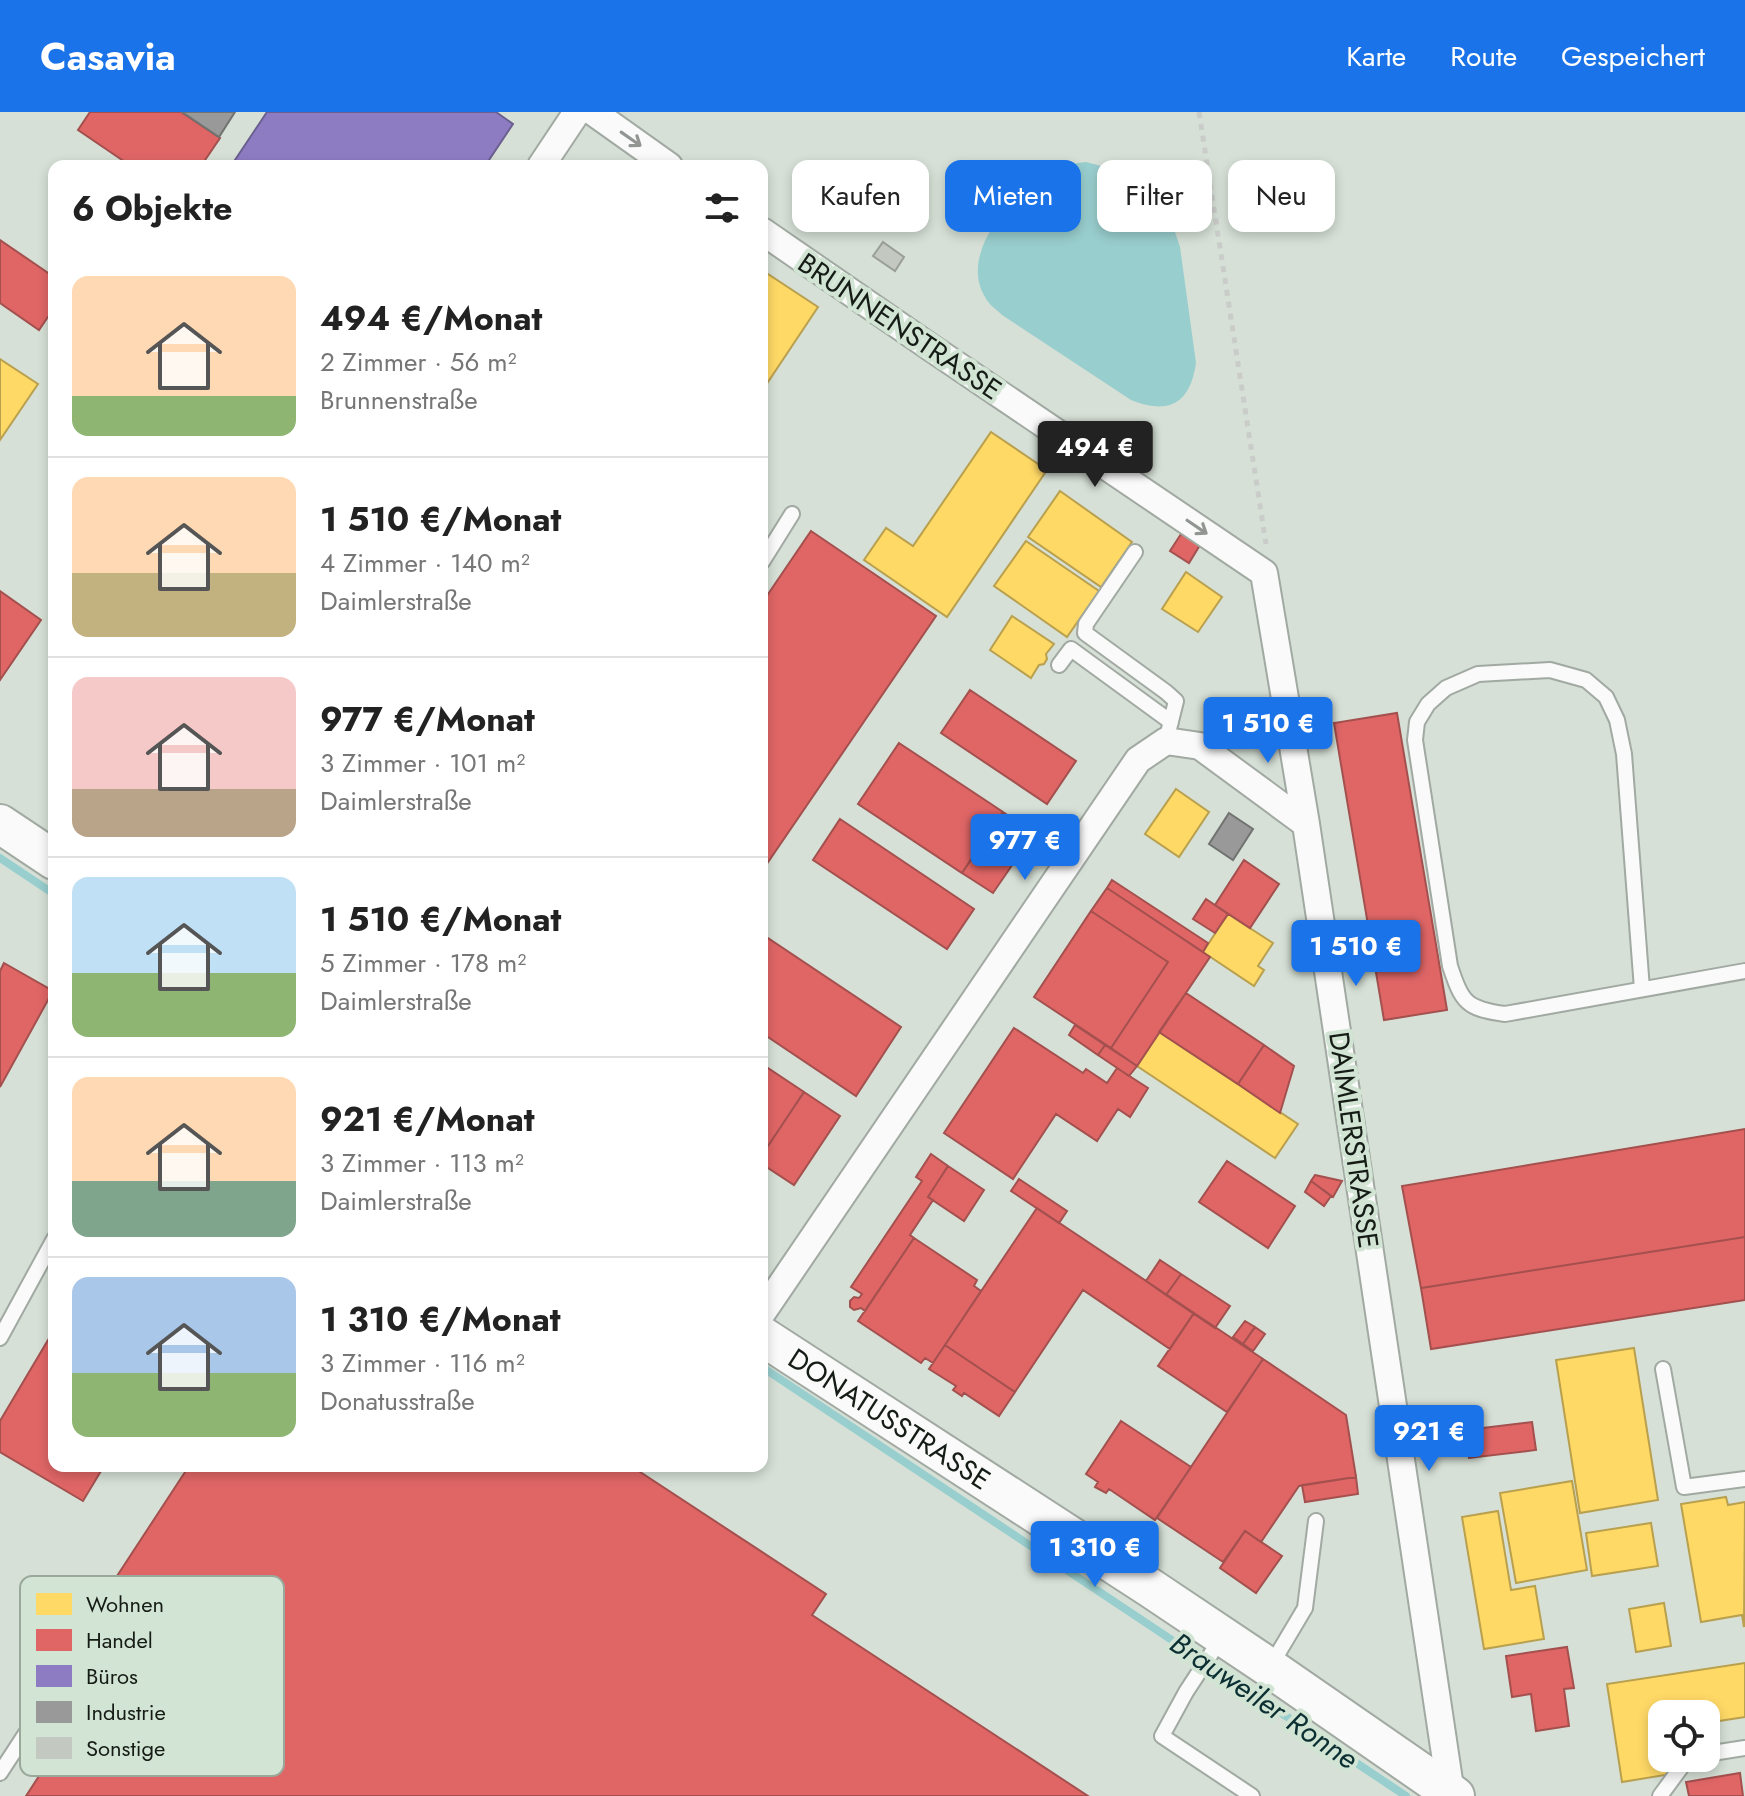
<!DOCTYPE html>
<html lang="de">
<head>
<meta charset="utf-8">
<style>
  :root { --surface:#fff; --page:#f2f2f2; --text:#222; --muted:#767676; --line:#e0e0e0; --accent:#1a73e8 }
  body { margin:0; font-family:Jost,sans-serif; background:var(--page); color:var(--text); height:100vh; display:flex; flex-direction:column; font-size:30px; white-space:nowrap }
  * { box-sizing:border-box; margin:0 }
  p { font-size:26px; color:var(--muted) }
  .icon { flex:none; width:44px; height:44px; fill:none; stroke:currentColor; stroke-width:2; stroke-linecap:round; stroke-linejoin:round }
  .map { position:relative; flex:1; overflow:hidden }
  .panel { position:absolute; left:48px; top:48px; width:720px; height:1312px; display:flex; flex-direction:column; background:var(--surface); border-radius:16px; box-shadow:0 4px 12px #0003 }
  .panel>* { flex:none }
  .top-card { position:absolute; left:792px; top:48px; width:760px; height:72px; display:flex; gap:16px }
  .fabs { position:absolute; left:1648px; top:1588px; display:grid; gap:16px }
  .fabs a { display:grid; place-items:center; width:72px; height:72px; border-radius:16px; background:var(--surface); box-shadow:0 4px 12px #0003; font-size:40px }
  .price { position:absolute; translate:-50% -68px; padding:0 18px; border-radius:8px; background:var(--accent); color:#fff; font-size:26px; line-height:52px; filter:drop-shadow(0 2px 4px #0008) }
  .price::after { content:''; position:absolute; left:50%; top:48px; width:24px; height:18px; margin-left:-12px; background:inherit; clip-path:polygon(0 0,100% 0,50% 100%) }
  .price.selected { background:#222; color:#fff }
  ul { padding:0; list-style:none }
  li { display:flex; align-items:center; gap:24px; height:200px; padding:0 24px }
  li+li { border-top:2px solid var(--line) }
  li span { display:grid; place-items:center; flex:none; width:224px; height:160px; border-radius:16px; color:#555 }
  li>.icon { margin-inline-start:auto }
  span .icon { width:96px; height:96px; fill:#fffc; stroke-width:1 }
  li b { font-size:34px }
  h2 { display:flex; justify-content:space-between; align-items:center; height:96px; padding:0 24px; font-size:34px }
  .pill { padding:0 28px; border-radius:16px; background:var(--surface); box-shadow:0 4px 12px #0003; font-size:28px; line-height:72px }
  .pill.selected { background:var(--accent); color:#fff }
  header { display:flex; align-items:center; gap:48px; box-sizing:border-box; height:112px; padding:0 40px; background:var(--accent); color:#fff }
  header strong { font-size:38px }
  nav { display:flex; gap:44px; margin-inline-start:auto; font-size:28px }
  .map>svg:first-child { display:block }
  .water { fill:#99cece }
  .homes { fill:#ffd966; stroke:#b9a04e; stroke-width:2 }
  .shops { fill:#e06666; stroke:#a3504e; stroke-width:2 }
  .offices { fill:#8e7cc3; stroke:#6a5f8f; stroke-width:2 }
  .industry { fill:#999; stroke:#717371; stroke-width:2 }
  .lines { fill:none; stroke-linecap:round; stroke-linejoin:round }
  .stream { stroke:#99cece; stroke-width:8 }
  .building { fill:#c3c8c0; stroke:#9a9f97; stroke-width:2 }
  .lane-casing { stroke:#a1a9a2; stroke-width:18 }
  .street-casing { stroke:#a1a9a2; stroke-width:30 }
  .secondary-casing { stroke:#a1a9a2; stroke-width:42 }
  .path { stroke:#caccca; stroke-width:5; stroke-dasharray:6 6; stroke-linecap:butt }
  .lane { stroke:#f9faf9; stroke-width:14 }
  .street { stroke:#f9faf9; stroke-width:26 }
  .secondary { stroke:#f9faf9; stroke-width:38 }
  .oneway { stroke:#929692 }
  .labels { text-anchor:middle; stroke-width:8; stroke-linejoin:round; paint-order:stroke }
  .street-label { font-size:28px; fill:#151b15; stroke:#d2e4d3 }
  .water-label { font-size:30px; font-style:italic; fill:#0b2f32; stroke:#d2e4d3 }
  .key { fill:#d2e4d3; stroke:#99a89a; stroke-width:2 }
  .key-label { font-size:22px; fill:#151b15 }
</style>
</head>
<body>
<header>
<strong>Casavia</strong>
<nav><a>Karte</a><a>Route</a><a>Gespeichert</a></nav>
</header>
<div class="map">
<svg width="1745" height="1684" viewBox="0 0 1745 1684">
  <rect width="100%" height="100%" fill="#d6e0d6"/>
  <path class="water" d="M1086,50l15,4 30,30 31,17 13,19 5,15 16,116c-6,41 -27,52 -65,37l-129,-85c-6,-6 -13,-10 -17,-18 -28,-46 32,-109 71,-128 9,-4 19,-6 30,-7z"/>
  <path class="homes" d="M762,158l56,37 -56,84z
    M0,247l38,25 -38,56z
    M991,320l56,38 -100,147 -83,-57 22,-32 27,18z
    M1060,379l72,51 -31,45 -73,-50z
    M1026,429l73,50 -32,46 -73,-51z
    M1186,460l36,25 -24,35 -36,-23z
    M1012,504l42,28 -8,10 1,5 -3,5 -5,1 -8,13 -41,-28z
    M1176,677l33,23 -30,45 -34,-23z
    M1228,802l45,29 -15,23 6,4 -10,16 -51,-34z
    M1159,920l139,92 -23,34 -138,-92z
    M1634,1236l24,152 -78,13 -24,-153z
    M1572,1369l15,89 -71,13 -16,-90z
    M1726,1385l2,8 17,-3 -1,125 -2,-12 -41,7 -20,-118z
    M1498,1399l13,79 24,-4 9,53 -60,10 -22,-132z
    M1651,1411l7,43 -66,10 -6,-43z
    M1664,1491l7,43 -35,6 -7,-43z
    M1745,1551v54l-39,6v-9h-44v44h6l3,16 -49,8 -15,-98z"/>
  <path class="shops" d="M90,0h91l39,26 -19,28h-70l-53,-36z
    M0,128l54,37v31l-15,22 -39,-27z
    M811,419l125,85 -174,255v-268z
    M1181,422l19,11 -11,18 -19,-12z
    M0,479l41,29 -41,60z
    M970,578l106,71 -29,43 -106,-71z
    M1397,601l50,297 -63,10 -50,-297z
    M899,631l104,69 -41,61 -104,-69z
    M1003,700l31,21 -41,60 -31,-20z
    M840,707l134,90 -27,40 -134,-89z
    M1244,748l35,24 -29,44 -35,-23z
    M1112,768l96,63 -5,9 -96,-64z
    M1107,776l103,69 -73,109 -26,-18 57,-86 -77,-51z
    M1206,787l22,15 -13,19 -22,-14z
    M1091,799l77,51 -57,86 -77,-51z
    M762,822l139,93 -45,69 -94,-63z
    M4,851l49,28 -53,96v-116z
    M1186,881l78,52 -26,39 -79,-52z
    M1075,913l30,20 -7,10 -29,-20z
    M1014,916l69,45 3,-4 21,14 10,-15 31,20 -18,29 -12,-8 -21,32 -41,-27 -43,65 -69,-46z
    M1105,933l32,21 -8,10 -31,-21z
    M1264,933l30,21 -14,47 -42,-29z
    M762,952l42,28 -42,63z
    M804,980l36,24 -46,69 -32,-21v-9z
    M1745,1017v108l-324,51 -19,-102z
    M931,1042l17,12 -20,31 5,3 -23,35 4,3 -49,73 -4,-3 -7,2 -4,-3v-6l4,-4 5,1 3,-4 -11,-7 71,-106 -6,-4z
    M1227,1049l68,45 -27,42 -69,-46z
    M948,1054l36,24 -20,31 -36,-24z
    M1315,1063l27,6 -9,16 -22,-16z
    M1019,1067l48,32 -8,12 -48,-32z
    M1311,1069l20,15 -7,10 -19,-14z
    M1037,1096l157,105 -24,36 -87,-59 -68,102 -70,-47z
    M1745,1125v63l-314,49 -10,-61z
    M914,1126l63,42 -3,6 7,5 -48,72 -8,-5 -4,5 -63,-42z
    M1160,1148l21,14 -15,21 -20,-14z
    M1181,1162l49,32 -15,22 -49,-33z
    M1194,1201l69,46 -36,53 -69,-46z
    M1245,1209l10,6 -12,17 -10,-7z
    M1255,1215l10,7 -12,17 -10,-7z
    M54,1218v136h50l-21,35 -83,-49v-31z
    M945,1233l70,47 -16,24 -35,-23 -2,3 -9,-6 3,-4 -27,-17z
    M1263,1247l83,56 10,62 -57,9 -38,56 -16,-11 -22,31 -66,-44z
    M1121,1309l70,46 -36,53 -46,-31 -3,4 -11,-6 3,-5 -12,-8z
    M1532,1310l4,28 -67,8 -4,-28z
    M189,1354h442l195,128 -14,21 276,181h-1062l58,-89 -37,-24z
    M1356,1365l2,17 -53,8 -3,-17z
    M1245,1419l37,25 -26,37 -36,-25z
    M1567,1535l7,41 -10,1 5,37 -33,5 -5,-37 -19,3 -6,-41z
    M1740,1661l3,23h-54l-3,-14z"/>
  <path class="offices" d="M267,0h229l17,12 -28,42h-254z"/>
  <path class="industry" d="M182,0h53l-16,25z
    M1229,701l24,16 -20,31 -24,-16z"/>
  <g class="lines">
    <path class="stream" d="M0,746l54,36
      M762,1255l644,429"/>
  </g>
  <path class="building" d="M883,130l21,15 -9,14 -22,-15z"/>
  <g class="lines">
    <g class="lane-casing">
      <path id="lane" d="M1135,440l-49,72 -1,9 81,59 10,9 -10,40
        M762,450l30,-48
        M1059,553l12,-16 100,73
        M1642,877l-18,-235 -7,-34 -11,-23 -20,-17 -36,-10 -72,4 -32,14 -18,16 -11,18 -2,18 35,226c12,36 16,43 55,48l240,-43
        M0,1226l54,-99
        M1663,1257l21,118 61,-8
        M1222,1525l-36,55 -24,44 90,60
        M1270,1555l35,-59 11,-87
        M1706,1642l39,-6
        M0,1661l32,-49
        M1660,1684l28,-38"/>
    </g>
    <g class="street-casing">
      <path id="street" d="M593,0l76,54
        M541,54l36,-54
        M762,119l168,116 334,226 42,251 145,970
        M762,1201l376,-553 28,-19 34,5 106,78"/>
    </g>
    <g class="secondary-casing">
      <g id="secondary">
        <path d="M0,712l54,36"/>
        <path id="s1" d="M762,1224l387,251 121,81 185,128"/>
      </g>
    </g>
    <path class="path" d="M1199,0l67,432"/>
    <use href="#lane" class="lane"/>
    <use href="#street" class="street"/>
    <use href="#secondary" class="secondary"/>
  </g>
  <defs><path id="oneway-shaft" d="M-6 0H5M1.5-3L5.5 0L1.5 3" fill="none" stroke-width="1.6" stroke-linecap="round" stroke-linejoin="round" transform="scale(2)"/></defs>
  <g class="oneway">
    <use href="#oneway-shaft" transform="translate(631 27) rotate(35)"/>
    <use href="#oneway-shaft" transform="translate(1197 415) rotate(34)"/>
  </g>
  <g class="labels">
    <g class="street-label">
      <text transform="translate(900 214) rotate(34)" y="10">BRUNNENSTRASSE</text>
      <text transform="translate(1354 1028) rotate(82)" y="10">DAIMLERSTRASSE</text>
      <text dy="10" stroke="none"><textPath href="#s1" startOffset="152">DONATUSSTRASSE</textPath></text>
    </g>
    <g class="water-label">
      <text transform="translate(1264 1589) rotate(34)" y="10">Brauweiler Ronne</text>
    </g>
  </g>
  <rect x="20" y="1464" width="264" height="200" rx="12" class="key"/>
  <rect x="36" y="1481" width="36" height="22" fill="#ffd966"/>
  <rect x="36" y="1517" width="36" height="22" fill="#e06666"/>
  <rect x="36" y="1553" width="36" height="22" fill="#8e7cc3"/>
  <rect x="36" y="1589" width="36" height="22" fill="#999"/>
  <rect x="36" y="1625" width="36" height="22" fill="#c3c8c0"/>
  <g class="key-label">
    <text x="86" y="1500">Wohnen</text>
    <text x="86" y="1536">Handel</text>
    <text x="86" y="1572">Büros</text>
    <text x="86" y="1608">Industrie</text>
    <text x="86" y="1644">Sonstige</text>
  </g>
</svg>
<div class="fabs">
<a><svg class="icon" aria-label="locate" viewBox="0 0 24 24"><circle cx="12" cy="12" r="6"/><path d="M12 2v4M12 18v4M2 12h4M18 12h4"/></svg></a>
</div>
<b class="price selected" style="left:1095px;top:377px">494 €</b>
<b class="price" style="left:1268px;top:653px">1 510 €</b>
<b class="price" style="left:1025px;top:770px">977 €</b>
<b class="price" style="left:1356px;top:876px">1 510 €</b>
<b class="price" style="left:1429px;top:1361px">921 €</b>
<b class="price" style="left:1095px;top:1477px">1 310 €</b>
<div class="top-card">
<a class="pill">Kaufen</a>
<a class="pill selected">Mieten</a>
<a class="pill">Filter</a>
<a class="pill">Neu</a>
</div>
<section class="panel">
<h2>6 Objekte<svg class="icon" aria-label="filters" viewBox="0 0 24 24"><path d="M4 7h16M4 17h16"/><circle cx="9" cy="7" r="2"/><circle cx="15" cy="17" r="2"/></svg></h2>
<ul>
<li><span style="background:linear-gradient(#ffd9b3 75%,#8fb573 0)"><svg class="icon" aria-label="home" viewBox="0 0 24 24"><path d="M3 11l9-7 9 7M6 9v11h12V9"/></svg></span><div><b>494 €/Monat</b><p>2 Zimmer · 56 m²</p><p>Brunnenstraße</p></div></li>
<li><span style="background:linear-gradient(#ffd9b3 60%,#c2b280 0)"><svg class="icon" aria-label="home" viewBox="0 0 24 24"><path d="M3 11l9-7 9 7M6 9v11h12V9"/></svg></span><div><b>1 510 €/Monat</b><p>4 Zimmer · 140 m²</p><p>Daimlerstraße</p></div></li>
<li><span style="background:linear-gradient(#f6c9c9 70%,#b9a48a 0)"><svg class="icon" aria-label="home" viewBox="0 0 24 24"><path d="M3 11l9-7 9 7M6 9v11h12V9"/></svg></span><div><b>977 €/Monat</b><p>3 Zimmer · 101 m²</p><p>Daimlerstraße</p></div></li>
<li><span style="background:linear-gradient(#bfe0f5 60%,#8fb573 0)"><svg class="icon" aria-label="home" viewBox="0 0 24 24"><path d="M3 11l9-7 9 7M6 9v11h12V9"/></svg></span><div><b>1 510 €/Monat</b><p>5 Zimmer · 178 m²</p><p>Daimlerstraße</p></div></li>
<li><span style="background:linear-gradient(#ffd9b3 65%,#7fa58c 0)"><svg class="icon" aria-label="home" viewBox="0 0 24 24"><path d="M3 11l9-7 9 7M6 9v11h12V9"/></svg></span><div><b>921 €/Monat</b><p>3 Zimmer · 113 m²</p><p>Daimlerstraße</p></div></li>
<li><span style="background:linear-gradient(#a9c7e8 60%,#8fb573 0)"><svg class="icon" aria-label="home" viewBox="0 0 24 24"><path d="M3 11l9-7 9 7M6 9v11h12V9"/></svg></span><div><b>1 310 €/Monat</b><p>3 Zimmer · 116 m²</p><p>Donatusstraße</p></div></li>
</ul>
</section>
</div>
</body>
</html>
